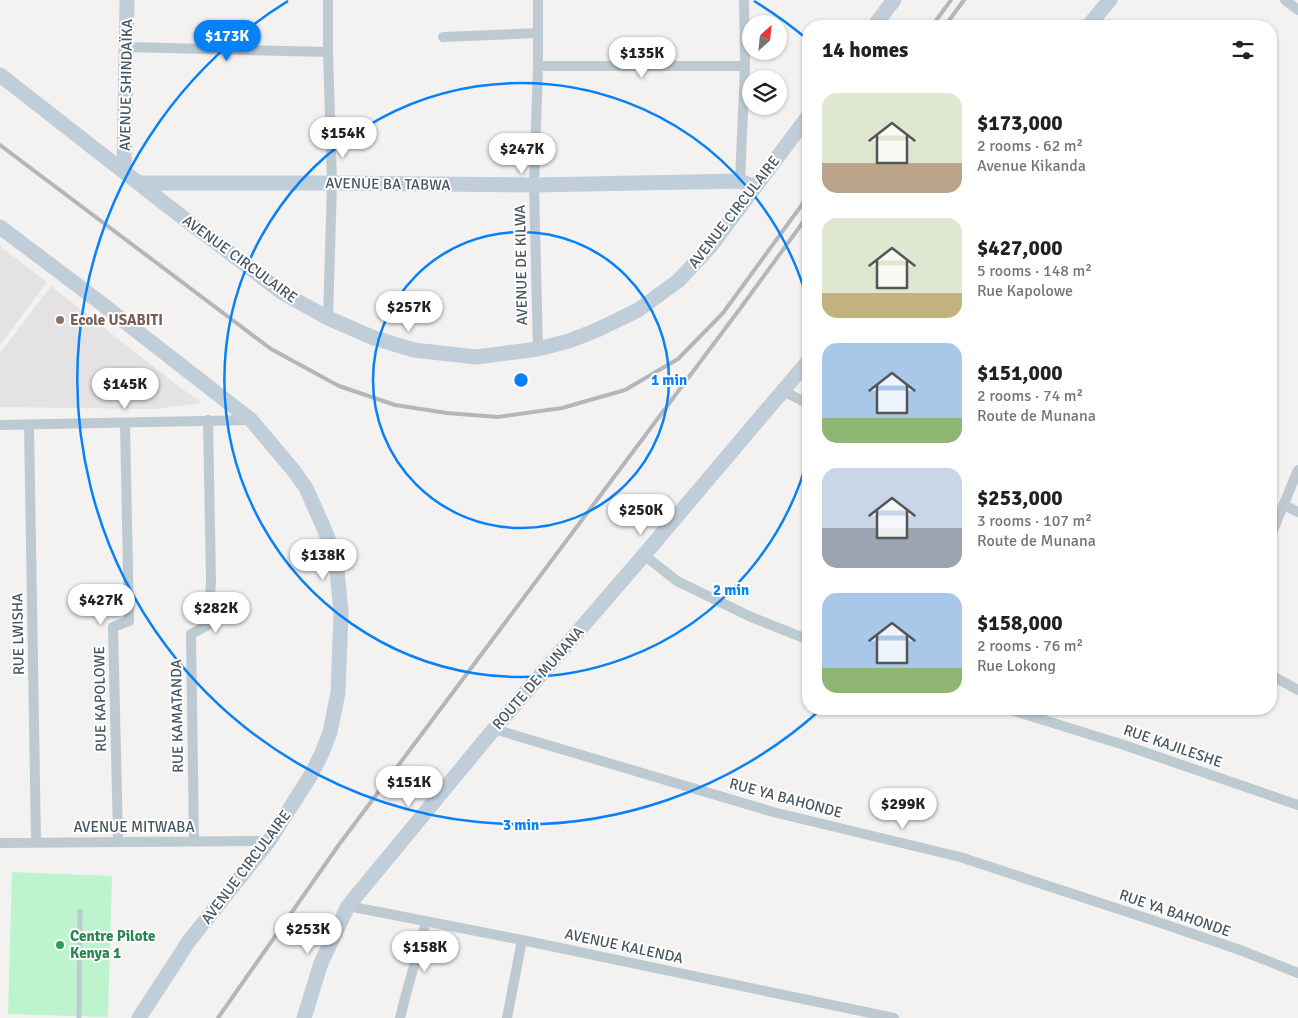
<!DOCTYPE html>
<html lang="en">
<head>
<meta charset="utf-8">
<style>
  :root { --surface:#fff; --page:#f6f6f6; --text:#202124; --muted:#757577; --accent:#0781f8 }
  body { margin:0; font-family:Signika,sans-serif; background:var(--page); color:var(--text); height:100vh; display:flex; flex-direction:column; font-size:19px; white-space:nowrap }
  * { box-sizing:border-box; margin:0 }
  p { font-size:16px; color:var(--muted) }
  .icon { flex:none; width:28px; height:28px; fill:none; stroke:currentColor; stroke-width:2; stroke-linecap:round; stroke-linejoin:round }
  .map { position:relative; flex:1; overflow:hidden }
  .panel { position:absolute; left:802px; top:20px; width:475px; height:695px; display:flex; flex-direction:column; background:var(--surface); border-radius:20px; box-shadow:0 1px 4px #0004 }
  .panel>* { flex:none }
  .needle { width:32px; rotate:27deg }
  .controls { position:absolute; left:742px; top:15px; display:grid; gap:10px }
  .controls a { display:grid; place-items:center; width:45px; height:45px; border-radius:50%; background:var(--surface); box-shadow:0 1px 4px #0004; font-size:25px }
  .price { position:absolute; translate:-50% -42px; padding:0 11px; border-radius:18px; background:#fff; color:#222; font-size:16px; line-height:32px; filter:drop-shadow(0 1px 2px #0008) }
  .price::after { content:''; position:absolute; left:50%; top:30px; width:15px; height:11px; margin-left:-8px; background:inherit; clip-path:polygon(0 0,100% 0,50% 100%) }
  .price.selected { background:var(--accent); color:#fff }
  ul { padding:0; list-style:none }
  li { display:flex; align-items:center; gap:15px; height:125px; padding:0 20px }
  li span { display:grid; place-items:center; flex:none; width:140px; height:100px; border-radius:15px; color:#555 }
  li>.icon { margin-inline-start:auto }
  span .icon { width:60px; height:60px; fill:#fffc; stroke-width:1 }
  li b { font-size:21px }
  h2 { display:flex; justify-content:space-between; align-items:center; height:60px; padding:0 20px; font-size:21px }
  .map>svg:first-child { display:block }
  .education { fill:#e5e2e3 }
  .green { fill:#bdf4ce }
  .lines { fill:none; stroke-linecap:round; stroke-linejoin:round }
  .lane { stroke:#becad2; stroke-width:5 }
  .street { stroke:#becad2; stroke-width:10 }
  .secondary { stroke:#c0ceda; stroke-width:15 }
  .rail { stroke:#b3b7bc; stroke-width:4 }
  .ring { fill:none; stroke:#0781f8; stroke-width:2.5 }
  .education-dot { fill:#8d6e63; stroke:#fff; stroke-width:2 }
  .leisure-dot { fill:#2e9e5b; stroke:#fff; stroke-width:2 }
  .labels { text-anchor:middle; stroke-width:4; stroke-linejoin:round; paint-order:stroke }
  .street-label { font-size:15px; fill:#475661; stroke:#fff }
  .education-label { font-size:15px; font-weight:bold; fill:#785e54; stroke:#fff; text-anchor:start }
  .leisure-label { font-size:15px; font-weight:bold; fill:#27864d; stroke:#fff; text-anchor:start }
  .centre { fill:#0781f8; stroke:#fff; stroke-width:2.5 }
  .ring-label { font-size:15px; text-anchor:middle; font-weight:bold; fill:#0781f8; stroke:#fff; stroke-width:4; stroke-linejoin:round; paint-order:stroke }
</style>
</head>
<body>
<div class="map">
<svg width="1298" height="1018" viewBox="0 0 1298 1018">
  <rect width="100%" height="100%" fill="#f4f1f1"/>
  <path class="education" d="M0,246l47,36 -47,63z
    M51,286l126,99 25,18 -48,6 -154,-2v-54z"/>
  <path class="green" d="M12,872l100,4 -4,141 -100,-3z"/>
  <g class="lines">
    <path class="lane" d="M79,1018l1,-107"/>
    <path class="street" d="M328,0v52l4,131 -4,135
      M538,0v66l-4,119 4,164
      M1285,0l13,10
      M443,37l95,-4
      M127,47l201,5
      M538,66h207
      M740,181l5,-115 -1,-66
      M783,391l26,13
      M0,425l251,-5
      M29,425l7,417
      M1284,505l14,7
      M1271,535l27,-65
      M644,555l33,26 74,36 58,23
      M1271,675l27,15
      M1008,709l116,36 174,60
      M494,729l279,83 187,45 192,63 88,30 58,23
      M118,837l-5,-210 16,-6 -4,-198
      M194,842l-3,-208 17,-9 3,-43 -3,-162
      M0,843l269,-2
      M348,906l174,34 372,78
      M400,1018l5,-20 21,-76
      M507,1018l15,-78"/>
    <path class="secondary" d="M874,26l20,-26
      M1088,26l22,-26
      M0,75l173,135 110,83 45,25 46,20 40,12 62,7 62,-8 31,-8 28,-11 41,-20 40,-29 32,-34 99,-132
      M124,171l3,-171
      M139,183h193l202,2 206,-4 15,6
      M0,227l93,70 158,123 43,51 12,17 17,38 8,20 6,24 4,43 -3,80 -8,39 -8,21 -11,22 -42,66 -80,100 -50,77
      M304,1018l17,-55 27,-57 146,-177 150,-174 165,-195"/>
    <path class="rail" d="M932,26l19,-26
      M945,26l19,-26
      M0,145l271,204 68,37 56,19 52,8 51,4 64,-9 63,-18 53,-31 45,-46 86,-118
      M218,1018l120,-172 404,-540 67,-92"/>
  </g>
  <g class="ring">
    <circle cx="521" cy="380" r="148"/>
    <path d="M809 454A297 297 0 1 1 809 306"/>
    <path d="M819 711A445 445 0 1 1 288 1M754 1A445 445 0 0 1 807 39"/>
  </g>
  <circle class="education-dot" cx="60" cy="320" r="5"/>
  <circle class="leisure-dot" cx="60" cy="945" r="5"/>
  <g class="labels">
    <g class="street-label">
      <text transform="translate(126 85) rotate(-89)" y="5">AVENUE SHINDAÏKA</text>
      <text transform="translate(388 184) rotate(1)" y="5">AVENUE BA TABWA</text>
      <text transform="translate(734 212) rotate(-52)" y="5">AVENUE CIRCULAIRE</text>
      <text transform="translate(240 259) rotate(36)" y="5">AVENUE CIRCULAIRE</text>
      <text transform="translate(521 265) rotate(-91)" y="5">AVENUE DE KILWA</text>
      <text transform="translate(18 634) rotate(-91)" y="5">RUE LWISHA</text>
      <text transform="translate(538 678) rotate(-49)" y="5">ROUTE DE MUNANA</text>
      <text transform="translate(100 699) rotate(-91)" y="5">RUE KAPOLOWE</text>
      <text transform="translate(177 716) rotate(-91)" y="5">RUE KAMATANDA</text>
      <text transform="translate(1173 746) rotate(19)" y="5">RUE KAJILESHE</text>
      <text transform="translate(786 798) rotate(15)" y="5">RUE YA BAHONDE</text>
      <text x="134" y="832">AVENUE MITWABA</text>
      <text transform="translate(246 867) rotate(-53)" y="5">AVENUE CIRCULAIRE</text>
      <text transform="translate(1175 913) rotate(19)" y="5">RUE YA BAHONDE</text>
      <text transform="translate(624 946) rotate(12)" y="5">AVENUE KALENDA</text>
    </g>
    <g class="education-label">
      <text x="70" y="325">Ecole USABITI</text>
    </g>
    <g class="leisure-label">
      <text x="70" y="941">Centre Pilote<tspan x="70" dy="17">Kenya 1</tspan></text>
    </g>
  </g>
  <circle cx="521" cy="380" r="8" class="centre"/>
  <g class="ring-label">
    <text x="669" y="385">1 min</text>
    <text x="731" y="595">2 min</text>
    <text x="521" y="830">3 min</text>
  </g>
</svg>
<div class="controls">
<a><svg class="needle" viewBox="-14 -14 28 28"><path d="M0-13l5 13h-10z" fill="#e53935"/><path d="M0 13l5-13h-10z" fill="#757577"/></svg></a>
<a><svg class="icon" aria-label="layers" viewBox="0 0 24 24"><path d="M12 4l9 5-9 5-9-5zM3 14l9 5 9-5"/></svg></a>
</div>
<b class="price selected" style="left:227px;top:62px">$173K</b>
<b class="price" style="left:642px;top:79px">$135K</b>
<b class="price" style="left:343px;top:159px">$154K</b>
<b class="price" style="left:522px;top:175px">$247K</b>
<b class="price" style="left:409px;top:333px">$257K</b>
<b class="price" style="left:125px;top:410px">$145K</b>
<b class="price" style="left:641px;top:536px">$250K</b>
<b class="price" style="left:323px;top:581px">$138K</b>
<b class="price" style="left:101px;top:626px">$427K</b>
<b class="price" style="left:216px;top:634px">$282K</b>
<b class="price" style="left:409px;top:808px">$151K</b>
<b class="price" style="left:903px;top:830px">$299K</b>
<b class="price" style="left:308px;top:955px">$253K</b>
<b class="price" style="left:425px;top:973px">$158K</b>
<section class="panel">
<h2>14 homes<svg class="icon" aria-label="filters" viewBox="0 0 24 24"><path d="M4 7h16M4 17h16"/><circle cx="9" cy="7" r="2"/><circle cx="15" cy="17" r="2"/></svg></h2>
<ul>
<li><span style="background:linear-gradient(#dfe7d0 70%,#b9a48a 0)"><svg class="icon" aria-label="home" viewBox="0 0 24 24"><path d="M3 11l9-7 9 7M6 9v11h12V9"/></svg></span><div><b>$173,000</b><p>2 rooms · 62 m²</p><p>Avenue Kikanda</p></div></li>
<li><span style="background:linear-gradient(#dfe7d0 75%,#c2b280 0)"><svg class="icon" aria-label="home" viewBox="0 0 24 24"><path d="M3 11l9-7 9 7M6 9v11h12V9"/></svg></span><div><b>$427,000</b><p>5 rooms · 148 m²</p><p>Rue Kapolowe</p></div></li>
<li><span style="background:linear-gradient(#a9c7e8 75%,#8fb573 0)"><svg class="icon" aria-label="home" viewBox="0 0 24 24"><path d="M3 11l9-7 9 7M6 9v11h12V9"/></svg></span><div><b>$151,000</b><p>2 rooms · 74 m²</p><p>Route de Munana</p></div></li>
<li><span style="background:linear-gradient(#c9d6e8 60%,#9aa5b1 0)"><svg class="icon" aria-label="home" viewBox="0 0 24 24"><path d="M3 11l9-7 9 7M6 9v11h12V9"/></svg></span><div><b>$253,000</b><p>3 rooms · 107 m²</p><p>Route de Munana</p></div></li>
<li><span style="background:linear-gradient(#a9c7e8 75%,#8fb573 0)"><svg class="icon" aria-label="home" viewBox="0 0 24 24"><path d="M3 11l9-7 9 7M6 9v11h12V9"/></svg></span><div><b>$158,000</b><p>2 rooms · 76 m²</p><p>Rue Lokong</p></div></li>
</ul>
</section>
</div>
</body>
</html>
